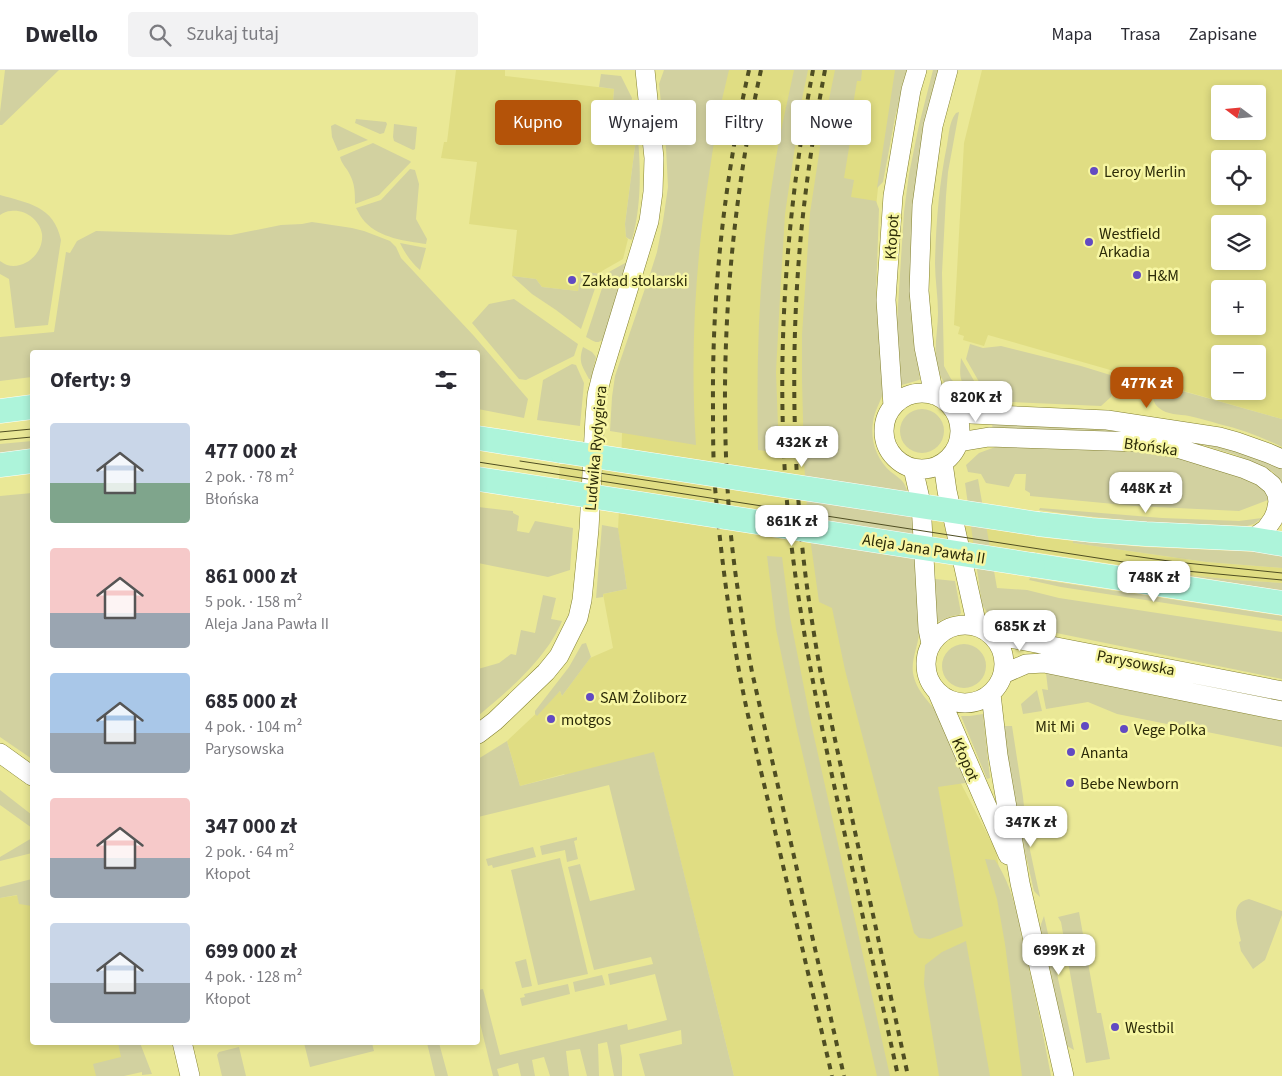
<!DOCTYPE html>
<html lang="pl">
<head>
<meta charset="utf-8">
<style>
  :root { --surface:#fff; --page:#f2f2f3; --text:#2b2b33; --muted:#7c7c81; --line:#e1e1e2; --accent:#b45309 }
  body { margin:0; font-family:"Source Sans 3",sans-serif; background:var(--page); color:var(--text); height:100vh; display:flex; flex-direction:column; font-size:19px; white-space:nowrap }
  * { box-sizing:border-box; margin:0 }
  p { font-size:16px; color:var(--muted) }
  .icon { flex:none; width:28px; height:28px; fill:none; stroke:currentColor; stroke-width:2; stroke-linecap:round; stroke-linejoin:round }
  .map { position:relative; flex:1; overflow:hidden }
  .sheet { position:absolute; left:30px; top:280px; width:450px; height:695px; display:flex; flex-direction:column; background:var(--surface); border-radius:5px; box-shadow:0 2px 8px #0003 }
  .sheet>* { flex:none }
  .banner { position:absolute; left:495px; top:30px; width:475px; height:45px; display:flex; gap:10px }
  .needle { width:32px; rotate:286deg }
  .fabs { position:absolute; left:1211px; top:15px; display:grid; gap:10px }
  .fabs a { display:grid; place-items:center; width:55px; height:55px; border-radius:5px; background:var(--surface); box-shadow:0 2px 8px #0003; font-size:25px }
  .price { position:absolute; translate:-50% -42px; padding:0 11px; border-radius:10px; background:#fff; color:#222; font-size:16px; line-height:32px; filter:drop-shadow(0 1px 2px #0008) }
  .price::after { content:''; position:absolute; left:50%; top:30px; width:15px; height:11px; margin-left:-8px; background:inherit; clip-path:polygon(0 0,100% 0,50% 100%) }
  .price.on { background:var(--accent); color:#fff }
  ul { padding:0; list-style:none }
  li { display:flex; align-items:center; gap:15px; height:125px; padding:0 20px }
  li span { display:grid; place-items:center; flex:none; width:140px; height:100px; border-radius:5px; color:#555 }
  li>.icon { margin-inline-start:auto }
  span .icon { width:60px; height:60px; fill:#fffc; stroke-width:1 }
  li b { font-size:21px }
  h2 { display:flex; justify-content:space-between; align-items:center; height:60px; padding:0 20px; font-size:21px }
  .tag { padding:0 18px; border-radius:5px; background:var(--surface); box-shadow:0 2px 8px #0003; font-size:18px; line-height:45px }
  .tag.on { background:var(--accent); color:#fff }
  header { display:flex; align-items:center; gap:30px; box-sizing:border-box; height:70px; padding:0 25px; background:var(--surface); border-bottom:1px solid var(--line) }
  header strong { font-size:24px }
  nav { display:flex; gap:28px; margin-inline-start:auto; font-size:18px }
  .search { width:350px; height:45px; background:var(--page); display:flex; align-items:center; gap:12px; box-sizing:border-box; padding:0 18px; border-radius:5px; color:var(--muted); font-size:19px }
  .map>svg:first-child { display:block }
  .built { fill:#e0dd83; fill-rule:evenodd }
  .green { fill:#d2d1a0 }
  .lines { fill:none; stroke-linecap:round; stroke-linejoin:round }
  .minor-casing { stroke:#83802f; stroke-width:20 }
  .major-casing { stroke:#fff; stroke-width:25 }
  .minor { stroke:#fff; stroke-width:19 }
  .major { stroke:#adf4da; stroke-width:24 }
  .tram { stroke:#4f4e22; stroke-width:1 }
  .rail { stroke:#4f4e22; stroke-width:4; stroke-dasharray:6 6; stroke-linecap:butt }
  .major-bridge-casing { stroke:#fff; stroke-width:25; stroke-linecap:butt }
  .major-bridge { stroke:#adf4da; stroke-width:24 }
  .poi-dot { fill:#624ac2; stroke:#f7f6a3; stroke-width:2 }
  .labels { text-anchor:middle; stroke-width:5; stroke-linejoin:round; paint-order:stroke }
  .poi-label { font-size:16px; fill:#2c2b08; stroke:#f7f6a3; text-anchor:start }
  .street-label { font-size:16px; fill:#2c2b08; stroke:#f7f6a3 }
</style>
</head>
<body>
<header>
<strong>Dwello</strong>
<div class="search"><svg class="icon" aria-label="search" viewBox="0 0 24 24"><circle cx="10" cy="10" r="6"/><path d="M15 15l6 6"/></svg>Szukaj tutaj</div>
<nav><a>Mapa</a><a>Trasa</a><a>Zapisane</a></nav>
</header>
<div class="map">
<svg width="1282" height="1006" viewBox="0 0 1282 1006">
  <rect width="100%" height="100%" fill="#eae896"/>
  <path class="built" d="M456,0h49v6l109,13 -1,13 22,3 3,34 -3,7 -10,78 1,13 2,2 -5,20 -21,12 -2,3 -19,-3 -3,20 -36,-4 -6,-8 -24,-3 5,-46 -48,-6 8,-62 -36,-4 3,-16h3z
    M703,0h200l-18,75 -7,43 -6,56 -5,186 24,83 145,22 1,2 36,4v2l133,19 76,6v15l-46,-3 -57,-6 -144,-22 -1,1 -139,-21 16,139 15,45 70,135 10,56 24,169h-296l-80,-323 -89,22 -1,-1 -44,12 -13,-45 53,-50 2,5 28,-38 23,-10 -10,-54 24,-5 -9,-59 2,-41 -61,-10 1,-16 61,9 1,-39z
    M982,0h300v349l-294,-84 -4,11 -21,-6 1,-4 -6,-2 2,-7 -6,-2 10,-182zM1220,24h38v37h-38zM1220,89h38v37h-38zM1220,154h38v37h-38zM1220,219h38v37h-38zM1220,284h38v37h-38z
    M32,823v149l103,1 -11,33h-124v-178z"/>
  <path class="green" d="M5,0h54l-57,55h-2v-13z
    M664,0h65c-9,35 -15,70 -20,105 -14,89 -19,180 -13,270l-86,-14 2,-34 3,-21 36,-105 6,-19 6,-31 5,-34 -2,-39 -7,-64z
    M794,0h14l-6,29 -17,115 -5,83 -4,75 3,81 -21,-3c-2,-93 1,-187 16,-279 5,-34 13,-67 20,-101z
    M835,0h27l-1,11h-4l-5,30 3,1 -11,66 10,2 -3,17 25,4 3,8 -3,87 7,97c-3,10 -9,19 -10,29 -3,19 4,38 18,50 4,3 9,6 12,10 4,6 5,12 7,19 4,43 8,87 9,130 0,14 -8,27 -6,42 3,18 16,28 26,42l31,71 -5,-3 -27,4 25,139 -33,13 -11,-1 -5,-5 -69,-263 -13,-62 -13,-6 -11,-79 -4,-62 -2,-81v-45l8,-122 12,-79z
    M895,0h12l-12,48 -12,64 -6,6z
    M933,0h5l-16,70 -9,67v121l7,51 -1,1 -17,5h-1l-5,-48 8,-125 5,-38 10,-49z
    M601,4l20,2 11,22 -1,6 -18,-2 1,-13 -15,-2z
    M959,42l-11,60 -2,24 -4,77 2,93 7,13 11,11 17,12v4c-15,-2 -31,-15 -38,-29 -10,-20 -3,-43 -3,-64 0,-17 -3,-33 -3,-50 1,-39 4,-79 12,-118 2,-11 2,-23 9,-32z
    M356,49l30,3 1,2 -3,9 -4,1 -25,-11z
    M335,54l33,16 -30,11 -6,-14 -1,-11z
    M394,54l23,3 -2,22 -2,1 -19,-9 -1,-4z
    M638,69c3,34 3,68 -6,101l-3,-1 -3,-2 -1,-13 10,-78z
    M373,73l37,18 1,1 -32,33 -24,9c0,-10 0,-20 -5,-29 -3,-7 -8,-10 -10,-18z
    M410,99l5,1 4,14 -3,35 11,20 -1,5c-21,-3 -46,-6 -61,-22 -4,-4 -6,-9 -9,-14l25,-8z
    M0,125c28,8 54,11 61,45l-13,85 -33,3 -6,-49 -9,-5v-13c2,1 4,3 7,4 18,5 37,-12 35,-31 -2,-14 -17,-25 -31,-23 -4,0 -8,2 -11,4z
    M312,152l40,6 12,3 26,10 6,6 5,11 73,78 54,63 -4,19 -46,-9v-57h-446v25l-32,4v-44l54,-5 12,-80 4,1 7,-12 19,-10 135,4 50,-10 21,-1z
    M400,173l26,5 -6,22c-9,-8 -14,-15 -20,-27z
    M627,192l-23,77c-8,6 -10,2 -18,-2l21,-64z
    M581,201l19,3 -19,55 -25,-19 -24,-16 -20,-18 24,3 6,8 36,4z
    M514,229l64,45 -4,12 -48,24 -7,-1 -47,-56 17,-19z
    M970,274l13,4 18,-2 80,20 36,11 -6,20 -10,9 -111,-5 -24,-42z
    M583,277l9,5 4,5 -5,22h-2c-7,-13 -11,-17 -6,-32z
    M961,288l20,35 -1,3c-21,-13 -21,-14 -19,-38z
    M572,294l4,1 8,18 -4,43 -43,-6 6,-40z
    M1154,313l128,36v28c-20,-10 -41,-18 -63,-23 -10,-3 -20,-6 -30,-8 -10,-2 -22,-1 -30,-8 -8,-6 -7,-17 -5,-25z
    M900 361a22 22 0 1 1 44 0a22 22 0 1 1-44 0Z
    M992,354l149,6 26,3 87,23 28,13v15l-9,-12 -6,-4 -31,-13 -43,-13 -200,-12z
    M32,371v8l-32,4v-9z
    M998,376l144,5 48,7 71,26 7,13v3l-29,11 -104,-5 -105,-10v-3l-5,-3 1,-16h-11l-6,13 -23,-4 -5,-9 -13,-2 -2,-7 13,-12z
    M978,409l19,109 30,2 32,8 223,34v47l-284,-58 -9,-6 -7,-10 -17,-122z
    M32,423v266l-32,-22v-241z
    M478,437l35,4v2l6,3 -2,15 12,2 6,-12 38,7 -3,42 -22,7 -70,-14z
    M1040,438l122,10 77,3 23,-3 -8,6 -7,2 -102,-4 -70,-7 -36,-5z
    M602,455l16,3 9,61 -24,5v3l-7,1z
    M1073,471l71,6 138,6v15l-76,-6 -133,-19z
    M767,486l15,1 8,60 21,106 79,353h-13l-80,-346 -21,-101z
    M1179,504l57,6 46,3v8z
    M1030,508l252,38v5l-221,-34 -32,-7z
    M935,509l20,2 6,32 -2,2 -7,1 -15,6z
    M543,525l13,3 -5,21 11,2c-15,37 -55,71 -84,95v-47l21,-6 12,-9 5,1 5,-25 14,3z
    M586,573l5,14 -29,39 -2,-5 -23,25 -2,-2v-3l34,-44 13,-23z
    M942 596a22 22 0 1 1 44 0a22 22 0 1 1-44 0Z
    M1046,603l236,48v26l-165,-33 -29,-12 -42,7 -4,-20 6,1z
    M1037,620l5,21 -19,3 -2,-10z
    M983,644l7,64 -3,1 -26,-63h9z
    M1003,656h9l11,71 4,39 13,61 -6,-6 -20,-87z
    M507,671l13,45 134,-34 80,324h-89l-6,-22 43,-10 -1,-14 -61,15 2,13v18h-8l-7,-34 -9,2 1,32h-12l-7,-27 -14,2 3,25h-19l-6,-19 -12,3 3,16h-14l-3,-13 -21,6 2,7h-6l-15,-61v-25l5,-1 17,66 127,-31 1,6 39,-10 -12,-46 -45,11 -2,-11 45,-10 -2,-7 -57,13 -26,-103 12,-3 10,37 45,-11 -26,-105 -131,32v-58z
    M0,720l32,25v13l-32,-23z
    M577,767v3l-3,1 4,18 -11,3 -2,-12 -23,5 -2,-9z
    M32,768v15l-32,8v-4z
    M533,777l3,10 -43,11 -1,-3 -4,1 -2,-7z
    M560,788l28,116 -50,11 -27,-115z
    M985,789l10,1c19,29 23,58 30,91 10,42 18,83 26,125h-29l-17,-132 -8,-45z
    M32,809v27l-13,-2 -2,-9 -17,3v-11z
    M1249,829l33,12v4l-17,45 -12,9 -12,-18 -2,-9 2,-1c-3,-16 -13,-38 8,-42z
    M1079,842l18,101h4l9,46 -24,4 -25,-141 -3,-5z
    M1044,846l30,134 -7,-4 -1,-4 -26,-115z
    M966,871l24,135h-51l-15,-92 1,-19 17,-13z
    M526,889l6,27 -10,2 -7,-26z
    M602,905l3,10 -30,7 -2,-10z
    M568,914l2,10 -48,12 -2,-8 5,-1 -1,-3z
    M118,973h22l12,31 -10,1v-3l-18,4h-28l-3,-12 28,-7z
    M304,973h68l2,8 -64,16z
    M427,973h12l9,33h-13z
    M239,977l7,29h-24l-5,-21 2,-3z"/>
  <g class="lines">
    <g class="minor-casing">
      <path id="minor" d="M884 361a38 38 0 1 1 76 0a38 38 0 1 1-76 0Z
        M934,325l-10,-48 -5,-56 3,-86 11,-79 15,-56
        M893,336l-7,-106 7,-104 18,-106 6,-20
        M953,338l18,6 136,6 112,17 18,5 31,11 14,6
        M959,372l30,-5 151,5 37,6 68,21 16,7 11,9 5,9 1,8 -2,10 -3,7 -7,10 -14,10
        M943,393l4,28 30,135
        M913,398l8,35 7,126 3,15
        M926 594a39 39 0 1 1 78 0a39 39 0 1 1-78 0Z
        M990,564l292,57
        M1003,604l23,-10 18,-1 238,48
        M937,621l71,164
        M991,624l7,61 22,128 44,193
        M478,664l17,-13 51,-49 13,-16 19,-38 4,-18 7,-71 6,-111 2,-23 5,-20 47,-154 4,-29 1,-34 -9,-88
        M0,683l32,23
        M182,972l8,34"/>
    </g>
    <g class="major-casing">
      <path id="major" d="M0,341l32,-4
        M478,368l83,13
        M0,395l32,-4
        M478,409l80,12
        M1038,454l53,6 55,4 106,5 30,5
        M1033,495l249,38"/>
    </g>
    <use href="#minor" class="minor"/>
    <use href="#major" class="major"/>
    <path class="tram" d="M0,362l32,-3
      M0,370l32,-3
      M520,391l191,29
      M478,392l697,108 107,10
      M1126,485l50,7 106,11"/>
    <path class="rail" d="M749,0c-25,111 -37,222 -36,336 0,31 0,62 3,92 5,58 13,116 23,173 10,54 24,107 36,160 19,82 38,163 57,245
      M761,0c-31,140 -42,283 -33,426 3,59 13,118 24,176l92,404
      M813,0c-28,148 -39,303 -24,454 11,102 32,202 54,302 18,83 37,167 55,250
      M825,0c-7,37 -13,74 -18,112 -15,112 -16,227 -7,340 4,51 12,102 21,153l87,401"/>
    <g class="major-bridge-casing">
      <path id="major-bridge" d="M561,381l477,73
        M558,421l475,74"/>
    </g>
    <use href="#major-bridge" class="major-bridge"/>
  </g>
  <g class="poi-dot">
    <circle cx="1094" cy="101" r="5"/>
    <circle cx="1089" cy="172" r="5"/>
    <circle cx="1137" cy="205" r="5"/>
    <circle cx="572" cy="210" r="5"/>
    <circle cx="590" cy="627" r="5"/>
    <circle cx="551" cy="649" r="5"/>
    <circle cx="1085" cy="656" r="5"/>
    <circle cx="1124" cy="659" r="5"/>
    <circle cx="1071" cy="682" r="5"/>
    <circle cx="1070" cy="713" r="5"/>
    <circle cx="1115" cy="957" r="5"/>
  </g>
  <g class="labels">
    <g class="poi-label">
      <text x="1104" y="107">Leroy Merlin</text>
      <text x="1099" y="169">Westfield<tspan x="1099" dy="18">Arkadia</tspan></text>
      <text x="1147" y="211">H&amp;M</text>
      <text x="582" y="216">Zakład stolarski</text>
      <text x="600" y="633">SAM Żoliborz</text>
      <text x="561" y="655">motgos</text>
      <text x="1075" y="662" text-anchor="end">Mit Mi</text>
      <text x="1134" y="665">Vege Polka</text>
      <text x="1081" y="688">Ananta</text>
      <text x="1080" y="719">Bebe Newborn</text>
      <text x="1125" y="963">Westbil</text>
    </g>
    <g class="street-label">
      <text transform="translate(891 167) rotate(-86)" y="6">Kłopot</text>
      <text transform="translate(1151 376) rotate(8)" y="6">Błońska</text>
      <text transform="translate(595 378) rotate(-85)" y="6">Ludwika Rydygiera</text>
      <text transform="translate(924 478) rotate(9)" y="6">Aleja Jana Pawła II</text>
      <text transform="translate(1136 592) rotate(11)" y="6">Parysowska</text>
      <text transform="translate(966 689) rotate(67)" y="6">Kłopot</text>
    </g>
  </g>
</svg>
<div class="fabs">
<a><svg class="needle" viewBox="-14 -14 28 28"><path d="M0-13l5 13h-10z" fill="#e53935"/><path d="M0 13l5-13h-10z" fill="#7c7c81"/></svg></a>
<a><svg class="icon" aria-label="locate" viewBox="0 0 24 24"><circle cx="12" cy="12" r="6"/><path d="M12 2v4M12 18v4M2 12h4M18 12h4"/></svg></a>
<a><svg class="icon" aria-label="layers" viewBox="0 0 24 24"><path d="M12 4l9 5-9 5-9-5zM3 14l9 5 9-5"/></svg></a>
<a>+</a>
<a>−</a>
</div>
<b class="price on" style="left:1147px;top:339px">477K zł</b>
<b class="price" style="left:976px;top:353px">820K zł</b>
<b class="price" style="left:802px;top:398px">432K zł</b>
<b class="price" style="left:1146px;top:444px">448K zł</b>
<b class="price" style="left:792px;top:477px">861K zł</b>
<b class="price" style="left:1154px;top:533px">748K zł</b>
<b class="price" style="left:1020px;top:582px">685K zł</b>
<b class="price" style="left:1031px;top:778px">347K zł</b>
<b class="price" style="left:1059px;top:906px">699K zł</b>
<div class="banner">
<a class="tag on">Kupno</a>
<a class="tag">Wynajem</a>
<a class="tag">Filtry</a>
<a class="tag">Nowe</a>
</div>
<section class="sheet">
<h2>Oferty: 9<svg class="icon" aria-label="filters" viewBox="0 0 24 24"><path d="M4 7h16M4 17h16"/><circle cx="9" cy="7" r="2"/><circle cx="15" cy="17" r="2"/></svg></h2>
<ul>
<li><span style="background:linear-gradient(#c9d6e8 60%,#7fa58c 0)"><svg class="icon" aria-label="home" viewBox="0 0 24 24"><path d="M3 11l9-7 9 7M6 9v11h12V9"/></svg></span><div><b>477 000 zł</b><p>2 pok. · 78 m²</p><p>Błońska</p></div></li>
<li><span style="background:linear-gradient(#f6c9c9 65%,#9aa5b1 0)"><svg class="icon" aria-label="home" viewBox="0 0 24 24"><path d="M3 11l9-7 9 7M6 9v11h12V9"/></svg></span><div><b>861 000 zł</b><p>5 pok. · 158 m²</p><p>Aleja Jana Pawła II</p></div></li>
<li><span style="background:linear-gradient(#a9c7e8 60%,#9aa5b1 0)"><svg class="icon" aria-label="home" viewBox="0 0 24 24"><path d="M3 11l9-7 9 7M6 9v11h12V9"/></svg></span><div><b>685 000 zł</b><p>4 pok. · 104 m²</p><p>Parysowska</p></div></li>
<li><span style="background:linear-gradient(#f6c9c9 60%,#9aa5b1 0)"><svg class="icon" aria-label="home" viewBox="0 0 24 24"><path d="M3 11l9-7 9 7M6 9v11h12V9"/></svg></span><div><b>347 000 zł</b><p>2 pok. · 64 m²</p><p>Kłopot</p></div></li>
<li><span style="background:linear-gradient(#c9d6e8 60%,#9aa5b1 0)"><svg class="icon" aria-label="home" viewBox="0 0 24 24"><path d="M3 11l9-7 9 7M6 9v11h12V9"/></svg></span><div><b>699 000 zł</b><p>4 pok. · 128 m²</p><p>Kłopot</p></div></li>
</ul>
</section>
</div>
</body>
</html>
